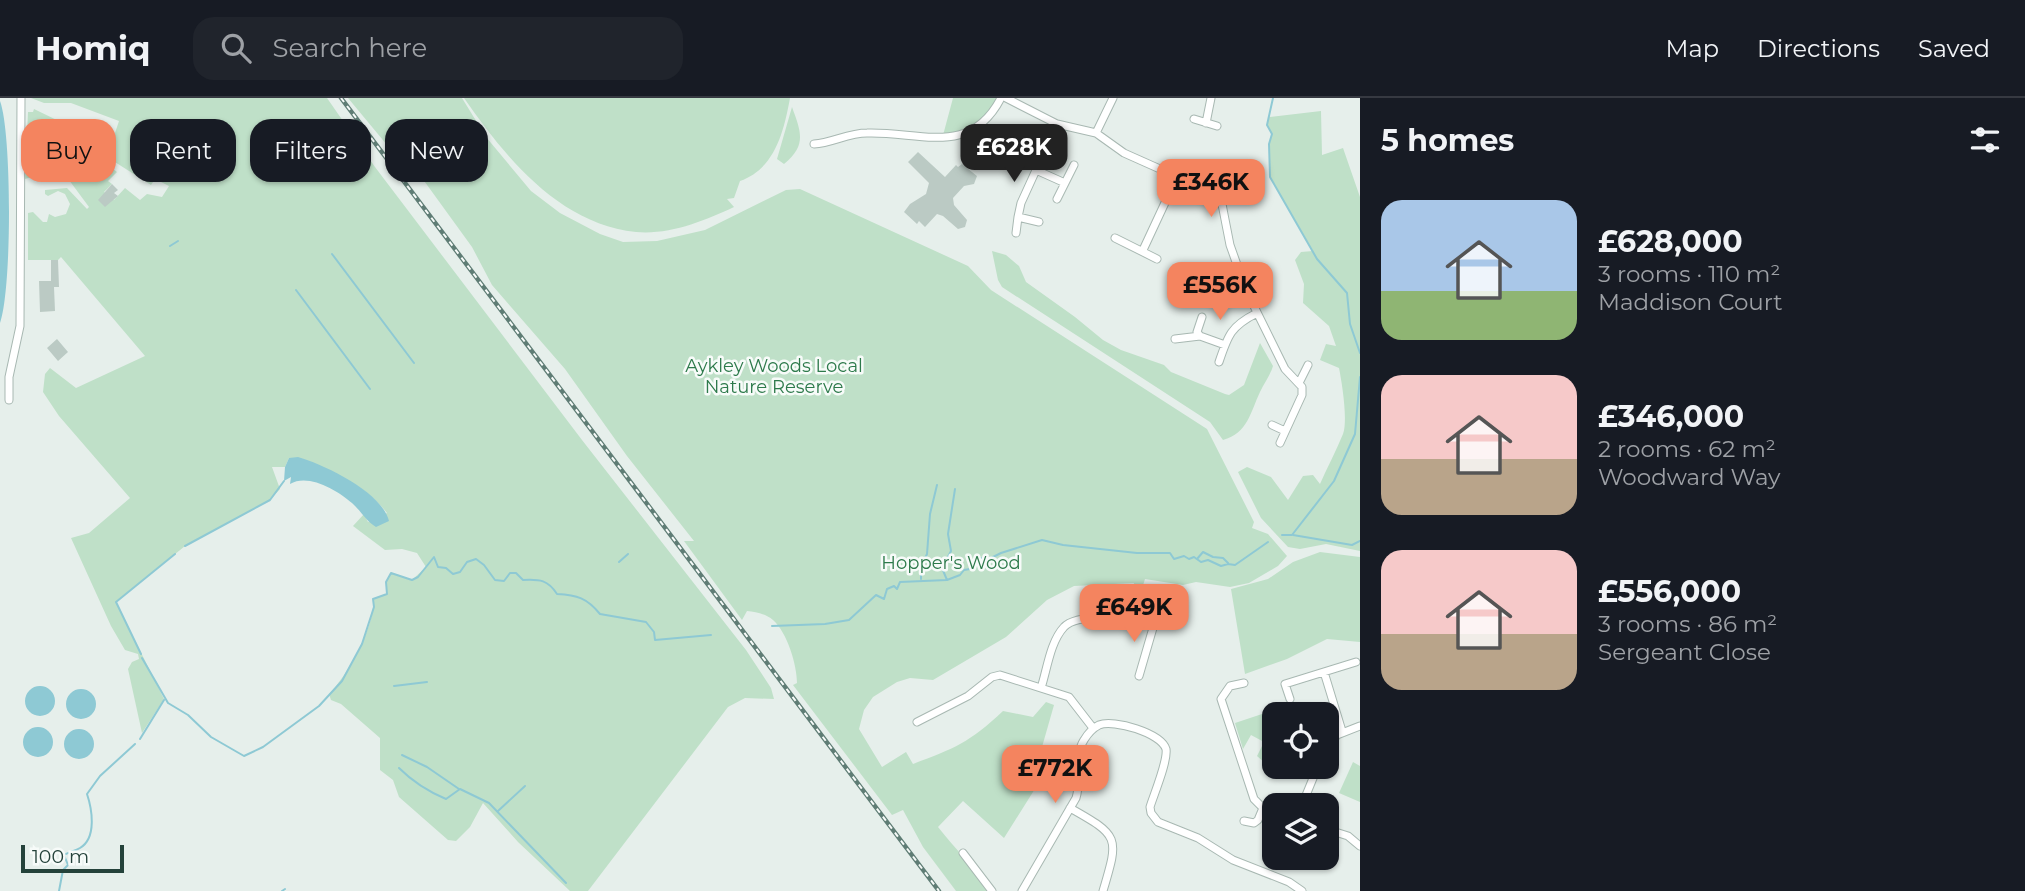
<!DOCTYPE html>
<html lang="en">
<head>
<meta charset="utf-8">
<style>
  :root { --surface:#171b24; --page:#20242c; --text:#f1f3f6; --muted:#9ea1a6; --line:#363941; --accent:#f4845f }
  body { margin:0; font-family:Montserrat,sans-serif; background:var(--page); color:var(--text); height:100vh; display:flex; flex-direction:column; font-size:26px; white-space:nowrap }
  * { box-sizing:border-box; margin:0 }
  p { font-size:23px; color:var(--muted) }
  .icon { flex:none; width:38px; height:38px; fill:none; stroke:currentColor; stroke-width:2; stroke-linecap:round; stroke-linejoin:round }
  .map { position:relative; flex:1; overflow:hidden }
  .side { display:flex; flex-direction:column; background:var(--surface); width:665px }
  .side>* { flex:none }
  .guide { position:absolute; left:21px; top:21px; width:665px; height:63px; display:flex; gap:14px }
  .controls { position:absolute; left:1262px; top:604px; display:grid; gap:14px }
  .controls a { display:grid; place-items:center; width:77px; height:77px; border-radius:14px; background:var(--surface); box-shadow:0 2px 5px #0004; font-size:35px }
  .scale { position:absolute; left:21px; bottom:18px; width:103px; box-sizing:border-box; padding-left:7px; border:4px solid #24423a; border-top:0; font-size:19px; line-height:24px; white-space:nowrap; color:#24423a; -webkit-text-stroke:5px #f7fbf9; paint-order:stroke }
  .price { position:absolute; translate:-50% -60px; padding:0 16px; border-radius:14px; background:var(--accent); color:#111; font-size:23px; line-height:46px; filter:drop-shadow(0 2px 4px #0008) }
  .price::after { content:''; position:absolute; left:50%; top:42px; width:21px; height:16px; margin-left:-10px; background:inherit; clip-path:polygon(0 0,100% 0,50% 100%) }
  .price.on { background:#222; color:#fff }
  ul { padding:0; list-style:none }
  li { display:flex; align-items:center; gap:21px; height:175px; padding:0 21px }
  li span { display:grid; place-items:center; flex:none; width:196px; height:140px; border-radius:21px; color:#555 }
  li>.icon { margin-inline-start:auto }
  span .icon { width:84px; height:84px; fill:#fffc; stroke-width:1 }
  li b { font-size:30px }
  h2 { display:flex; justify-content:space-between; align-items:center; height:84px; padding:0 21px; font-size:30px }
  .tag { padding:0 24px; border-radius:21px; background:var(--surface); box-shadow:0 2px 5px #0004; font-size:24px; line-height:63px }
  .tag.on { background:var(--accent); color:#111 }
  header { display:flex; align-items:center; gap:42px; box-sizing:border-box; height:98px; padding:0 35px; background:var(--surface); border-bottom:2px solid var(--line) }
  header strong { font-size:33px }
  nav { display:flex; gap:38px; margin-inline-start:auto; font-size:24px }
  .search { width:490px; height:63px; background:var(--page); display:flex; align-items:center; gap:18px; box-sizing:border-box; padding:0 24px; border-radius:21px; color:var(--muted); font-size:26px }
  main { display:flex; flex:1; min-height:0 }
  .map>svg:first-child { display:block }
  .green { fill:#bfe0c8 }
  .water { fill:#8ec9d4 }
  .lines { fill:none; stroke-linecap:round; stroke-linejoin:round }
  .stream { stroke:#8ec9d4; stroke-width:2 }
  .building { fill:#bbcac4 }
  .street-casing { stroke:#a8b8b2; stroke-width:9 }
  .street { stroke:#fff; stroke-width:7 }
  .rail-casing { stroke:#5f7d75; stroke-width:4.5 }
  .rail { stroke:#f7fbf9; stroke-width:2; stroke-dasharray:5; stroke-linecap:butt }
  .labels { text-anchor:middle; stroke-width:5; stroke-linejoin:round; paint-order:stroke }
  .park-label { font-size:18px; fill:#2d7a4b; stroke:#f7fbf9 }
</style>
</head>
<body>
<header>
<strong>Homiq</strong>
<div class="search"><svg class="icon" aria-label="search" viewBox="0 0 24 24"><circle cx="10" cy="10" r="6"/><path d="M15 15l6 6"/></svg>Search here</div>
<nav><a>Map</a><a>Directions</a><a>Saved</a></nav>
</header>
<main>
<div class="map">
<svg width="1360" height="793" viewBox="0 0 1360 793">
  <rect width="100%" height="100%" fill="#e6efeb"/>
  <path class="green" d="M31,0h296l48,69 207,273 164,210 25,38 3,11 -29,-1 -17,9 -140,184h-18l-52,-49 -35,-39 -13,24 -14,14 -8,-1 -49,-43 -6,-17 -13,-10v-32l-39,-34 -10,-4 -2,-6c18,-18 47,-69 44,-95l14,-5 -1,-12 5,-9 21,7 14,-13 -9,-14 -15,-4 -17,1 -32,-24 11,-12 4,8 19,-9c-24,-31 -61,-45 -98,-55l-4,9h-13l8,22 -10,11 -85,46 -69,56 48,97 -22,34 -14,-64 4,-7 7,-3 -1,-5 -13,-4 -14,-24 -40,-88 18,-5 41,-35 -71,-82 -16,-24 2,-18 5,-6 26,20 69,-32 -84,-99 -3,3h-30v-47l5,-1 10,10h4l2,-8 6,3 11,-3 4,-10 -5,-10 -7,-3 -10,5 -3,-2v-4l22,-2 20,21 2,-2 -20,-27 19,-23 15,4 14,11 -9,9 4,3 -8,8 10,8 11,-12 15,12 7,-6 15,3 7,-11 -14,-7 -4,6 -44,-28 12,-36 -48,-18h-27z
    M348,0h114l24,39 45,54 29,22 40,21 23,8 34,-1 48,-11 81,-40 14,-1 168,77 23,24 216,139 47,93 -2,6 16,6 19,22 -9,10 -29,17 -19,4 -34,-5 -13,3 -38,-6 -11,35h-9l9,-31 -60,3 -27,14 -41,37 -73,43 -23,-2 -13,4 -24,15 -9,13 -5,19 23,38 24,-15 7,12c42,-16 56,-21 90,-53l30,6 13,-15 8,3 -16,56 5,7 -5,16 -34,54 -41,-37 -25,26c17,22 37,41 54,64h-36l-33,-44 -20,-37 -11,5 -99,-130 4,-2c0,-18 -10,-51 -24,-63 -7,-6 -17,-8 -26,-9l-5,9 -58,-79h10l-67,-85 -62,-87 -73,-84 -20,-38 -50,-69 -35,-33z
    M464,0h326c-6,33 -15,71 -50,83l-6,17 -7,1 7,8c-30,14 -64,28 -98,25 -77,-8 -131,-75 -172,-134z
    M953,0h48l-15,22 -44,19z
    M792,9c9,25 15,38 -8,57l-7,-5z
    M34,11l33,16 17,29 -15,-23 -31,-8 -6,54 -7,2 3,-67h5z
    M1321,13l1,44 21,-7 17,49v354l-34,-7 -26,5 -12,-2 -27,-29 -23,-46 9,-5 24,10 17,23 15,-24 10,-1 7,9c7,-16 16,-33 23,-50 5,-13 -1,-51 -4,-66l-19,-8 6,-16 10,2 -7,-20 -26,-23 1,-19 -9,-24 6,-8 12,-1 -43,-74 -1,-33 3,-10 -5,-9 2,-8z
    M992,153l14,4 13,11 7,16 49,35 28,23 18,10 43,15 7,7 54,22 4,1 15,-10 16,-42 13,23c-3,10 -9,17 -13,26 -10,21 -12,41 -37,48l-13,-18 -208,-135 -4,-7z
    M1320,454l40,5v85l-33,-3 -40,20 -42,15 -14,-85 37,-10 25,-17z
    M1271,613l3,5 -10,21 10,6v14l-9,6 -8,-7 7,-14 -13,-7 -8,14 -8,-26z
    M1353,664l7,4v36l-21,-9z"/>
  <path class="water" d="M0,3c12,32 12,189 0,222z
    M298,359c27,8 84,35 91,64l-13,6c-10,-6 -15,-16 -24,-24 -15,-13 -44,-30 -62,-19l1,-7 -7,4 1,-14 4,-9z
    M25 603a15 15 0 1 1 30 0a15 15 0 1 1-30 0Z
    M66 606a15 15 0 1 1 30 0a15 15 0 1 1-30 0Z
    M23 644a15 15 0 1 1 30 0a15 15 0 1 1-30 0Z
    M64 646a15 15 0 1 1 30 0a15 15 0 1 1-30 0Z"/>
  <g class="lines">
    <path class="stream" d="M1273,0l-6,27 5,9 -3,10 1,33 47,82 30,34 3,31 10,29
      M170,148l8,-5
      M332,156l82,109
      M296,192l74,99
      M1282,437h10l42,-54 21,-47 5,-57
      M1293,437l59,10 8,-4
      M185,448l85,-46 14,-19
      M1197,461l6,-7 10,5 10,1 5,5
      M619,464l9,-8
      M921,481v-12l6,-13 3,-40 7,-29
      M947,482l-5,-12 9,-17 -3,-17 7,-45
      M772,528l53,-2 24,-4 27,-25 8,4 3,-10 7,-3 3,3 3,-7 47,-2 13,-5 4,-5 6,-1 8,-11 11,1 12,-6 41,-13 21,5 74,8h33l4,6 10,-3 5,3 5,-2 7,5 7,-2 13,6 7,-2 7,1 33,-23
      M141,556l-25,-52 59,-48
      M142,560l26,45 20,12 23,22 33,19 19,-9 56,-41 23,-25 20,-37 12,-37 -1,-8 14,-5 -1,-12 5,-9 21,7 6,-3 16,-20 4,10 8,1 7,6 7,-2 7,-10 9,-3 8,6 11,15 9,1 6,-8h6l7,7c17,-1 25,0 34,14 20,1 30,4 43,20l46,8 8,10 1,8 56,-5
      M394,588l33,-4
      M140,641l24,-39
      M402,657l25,12 32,22
      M399,670c14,14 28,23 47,31l14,-10 29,14 77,80
      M498,713l27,-25
      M59,793l4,-21 5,-5 -4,-10c5,-3 11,-4 16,-7 17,-10 12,-39 7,-54l13,-18 35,-32
      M282,793l3,-2"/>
  </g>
  <path class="building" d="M918,54l27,25 11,-12 2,2 4,-3 15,12 -3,8 -10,2 -11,12 1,7 13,15 -2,7 -7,2 -15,-13 -6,-2 -12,13 -6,-6 -2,3 -13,-12 6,-8 16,-10 3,-11 -21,-21z
    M112,86l6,6 -4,3 4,3 -13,11 -7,-7z
    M51,162h7l1,27h-5l1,24 -15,1 -1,-31h12z
    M57,241l11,13 -10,9 -11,-13z"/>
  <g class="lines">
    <g class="street-casing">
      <path id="street" d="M1006,0l51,26 39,9 28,20 83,37 14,9 9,46 16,45 39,79 17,18v8l-22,48
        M1194,21l23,7
        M1206,25l5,-25
        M1096,35l17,-35
        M814,46c18,-1 34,-11 53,-11 52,-2 103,25 134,-35
        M1036,72l29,13
        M1057,101l17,-34
        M1039,124l-21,-5 3,-14 36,-79
        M1016,135l2,-16
        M1115,140l42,21
        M1143,152l34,-73
        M1202,219l-5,15 3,4 25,9
        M1175,241l25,-3
        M1219,264c9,-27 12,-36 38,-49
        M1299,285l9,-18
        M9,302v-23l11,-51 1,-228
        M1272,327l13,6
        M1324,574l18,59
        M1139,578l16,-55
        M1244,585l-14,3 -9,13 33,100 9,9 11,4
        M1041,590c6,-18 9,-46 23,-61 16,-18 91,-6 116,-5
        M1290,601l-5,-15 71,-22
        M917,624l51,-26 24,-19 8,-2 69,22 24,31
        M1326,652l11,-15 23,-9
        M1302,707l16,-39
        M1070,710c50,28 49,29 33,83
        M1244,723l10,2 4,-3 5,-12
        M1326,731l22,7 12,10
        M963,755l29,38
        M1022,793l54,-93c6,-18 -3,-41 8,-58 3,-5 9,-12 15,-15 15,-6 62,8 67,24 2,12 -12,45 -16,58l1,6 7,9 40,16 35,22 56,22 13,9"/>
    </g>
    <use href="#street" class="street"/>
    <g class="rail-casing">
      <path id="rail" d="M341,0l598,793"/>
    </g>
    <use href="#rail" class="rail"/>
  </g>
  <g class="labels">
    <g class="park-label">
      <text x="774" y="274">Aykley Woods Local<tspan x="774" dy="21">Nature Reserve</tspan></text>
      <text x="951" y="471">Hopper's Wood</text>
    </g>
  </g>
</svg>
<div class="controls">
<a><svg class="icon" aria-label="locate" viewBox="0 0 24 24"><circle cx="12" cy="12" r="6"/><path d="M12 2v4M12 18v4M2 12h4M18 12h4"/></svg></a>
<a><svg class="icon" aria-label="layers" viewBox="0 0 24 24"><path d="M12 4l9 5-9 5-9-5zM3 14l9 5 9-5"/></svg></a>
</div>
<div class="scale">100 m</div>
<b class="price on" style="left:1014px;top:86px">£628K</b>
<b class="price" style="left:1211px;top:121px">£346K</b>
<b class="price" style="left:1220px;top:224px">£556K</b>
<b class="price" style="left:1134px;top:546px">£649K</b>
<b class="price" style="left:1055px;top:707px">£772K</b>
<div class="guide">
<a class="tag on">Buy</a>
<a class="tag">Rent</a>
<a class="tag">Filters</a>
<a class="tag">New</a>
</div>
</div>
<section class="side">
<h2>5 homes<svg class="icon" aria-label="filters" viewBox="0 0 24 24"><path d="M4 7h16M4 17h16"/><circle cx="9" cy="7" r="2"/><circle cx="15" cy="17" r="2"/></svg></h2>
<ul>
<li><span style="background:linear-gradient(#a9c7e8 65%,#8fb573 0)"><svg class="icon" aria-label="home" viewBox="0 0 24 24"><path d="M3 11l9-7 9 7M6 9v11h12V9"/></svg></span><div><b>£628,000</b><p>3 rooms · 110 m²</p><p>Maddison Court</p></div></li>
<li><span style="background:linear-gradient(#f6c9c9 60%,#b9a48a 0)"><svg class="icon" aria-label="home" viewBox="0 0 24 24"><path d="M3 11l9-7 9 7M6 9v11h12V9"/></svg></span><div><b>£346,000</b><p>2 rooms · 62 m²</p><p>Woodward Way</p></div></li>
<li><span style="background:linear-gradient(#f6c9c9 60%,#b9a48a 0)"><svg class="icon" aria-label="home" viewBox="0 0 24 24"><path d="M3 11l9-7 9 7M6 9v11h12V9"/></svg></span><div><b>£556,000</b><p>3 rooms · 86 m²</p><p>Sergeant Close</p></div></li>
</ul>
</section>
</main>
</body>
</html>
